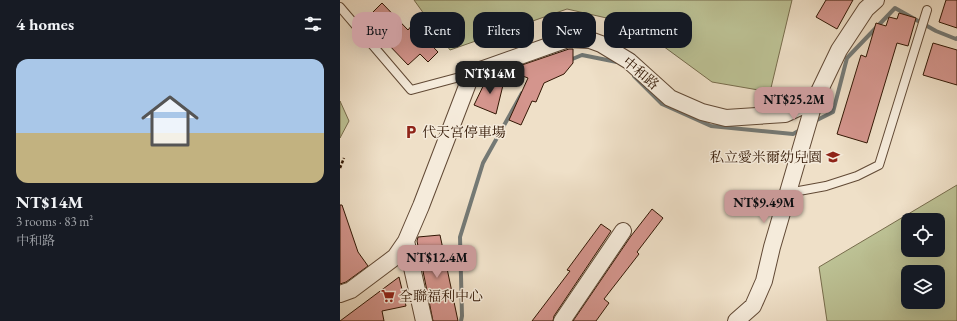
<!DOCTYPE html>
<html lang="en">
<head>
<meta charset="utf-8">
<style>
  :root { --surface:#171b24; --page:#242831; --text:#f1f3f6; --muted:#9ea1a6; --line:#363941; --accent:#c59692 }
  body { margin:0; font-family:"EB Garamond","Noto Serif TC",serif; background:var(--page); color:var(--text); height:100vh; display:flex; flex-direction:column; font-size:15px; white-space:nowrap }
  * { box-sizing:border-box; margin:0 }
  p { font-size:13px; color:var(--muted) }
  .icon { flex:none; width:22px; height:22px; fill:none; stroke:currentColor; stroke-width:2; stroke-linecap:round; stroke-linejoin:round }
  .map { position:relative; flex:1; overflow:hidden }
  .sheet { display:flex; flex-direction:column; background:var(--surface); width:340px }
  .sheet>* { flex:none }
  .hud { position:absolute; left:12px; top:12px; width:380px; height:36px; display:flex; gap:8px }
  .tools { position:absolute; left:561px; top:213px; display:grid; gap:8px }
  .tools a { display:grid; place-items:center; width:44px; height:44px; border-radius:8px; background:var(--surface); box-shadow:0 4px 16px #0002; font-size:20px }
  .price { position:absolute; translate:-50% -34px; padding:0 9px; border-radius:8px; background:var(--accent); color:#111; font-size:13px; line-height:26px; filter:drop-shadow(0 1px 2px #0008) }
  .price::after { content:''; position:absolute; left:50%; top:24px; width:12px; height:9px; margin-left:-6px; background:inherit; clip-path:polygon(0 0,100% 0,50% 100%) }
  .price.selected { background:#222; color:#fff }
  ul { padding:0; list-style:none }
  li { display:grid; align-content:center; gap:8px; height:212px; padding:0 16px }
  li+li { border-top:1px solid var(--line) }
  li span { display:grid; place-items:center; height:124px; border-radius:12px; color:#555 }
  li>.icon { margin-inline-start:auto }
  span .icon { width:72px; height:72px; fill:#fffc; stroke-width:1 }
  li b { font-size:17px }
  h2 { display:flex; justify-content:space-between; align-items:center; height:48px; padding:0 16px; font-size:17px }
  .chip { padding:0 14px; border-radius:12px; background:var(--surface); box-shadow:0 4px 16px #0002; font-size:14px; line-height:36px }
  .chip.selected { background:var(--accent); color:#111 }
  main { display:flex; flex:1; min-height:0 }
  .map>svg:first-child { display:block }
  .green { fill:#bcc194; stroke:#776c4c; fill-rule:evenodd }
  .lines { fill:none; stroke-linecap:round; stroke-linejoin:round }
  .stream { stroke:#747975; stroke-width:4 }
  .building { fill:#d4958d; stroke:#321704 }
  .lane-casing { stroke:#614935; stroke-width:10 }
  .street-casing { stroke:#614935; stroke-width:18 }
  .path { stroke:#321704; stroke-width:2.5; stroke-dasharray:3 2; stroke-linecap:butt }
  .lane { stroke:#f5ebdb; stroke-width:8 }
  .street { stroke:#f5ebdb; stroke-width:16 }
  .labels { text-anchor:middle; stroke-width:3; stroke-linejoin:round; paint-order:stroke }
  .street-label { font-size:14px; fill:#321704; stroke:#f5ebdb }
  .poi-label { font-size:14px; fill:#321704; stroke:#f5ebdb; text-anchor:start }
</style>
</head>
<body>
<main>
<section class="sheet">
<h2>4 homes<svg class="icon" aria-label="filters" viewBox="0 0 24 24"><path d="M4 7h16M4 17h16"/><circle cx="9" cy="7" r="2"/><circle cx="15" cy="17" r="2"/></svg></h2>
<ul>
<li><span style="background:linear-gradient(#a9c7e8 60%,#c2b280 0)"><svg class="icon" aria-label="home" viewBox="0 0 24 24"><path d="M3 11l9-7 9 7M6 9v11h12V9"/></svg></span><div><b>NT$14M</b><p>3 rooms · 83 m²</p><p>中和路</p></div></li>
</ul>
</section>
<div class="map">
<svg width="617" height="321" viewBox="0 0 617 321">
  <rect width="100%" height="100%" fill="#efe0c8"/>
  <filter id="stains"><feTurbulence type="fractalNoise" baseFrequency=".005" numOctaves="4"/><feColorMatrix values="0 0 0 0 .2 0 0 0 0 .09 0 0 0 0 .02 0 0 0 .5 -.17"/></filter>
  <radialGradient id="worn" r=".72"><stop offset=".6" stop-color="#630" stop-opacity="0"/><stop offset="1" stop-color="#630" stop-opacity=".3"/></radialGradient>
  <path class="green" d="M74,0h378l-22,92 -58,-10 -79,-58 -66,-15 -117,41z
    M0,101l9,20 -9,17z
    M617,185v136h-130l-8,-54zM568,220h30v30h-30zM568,272h30v30h-30z"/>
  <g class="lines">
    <path class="stream" d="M230,60l12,-5 35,7
      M294,76l28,28 49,22 82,8 9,-5
      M473,122l20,-10 14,-54 48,-50 41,23 20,8 1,-1
      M121,321l1,-5 -2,-79 23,-74 39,-70"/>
  </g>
  <path class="building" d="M486,0h27l-16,29 -21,-12z
    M606,0h11v28l-18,-6z
    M42,3l26,27 4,-5 26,27 -10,10 -8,-8 -12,11 -43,-45z
    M559,13l17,5 -8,28 -11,-3 -30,100 -30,-9 24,-79 5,2 10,-34 10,3 3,-9 8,2z
    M593,43l24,7v35l-34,-10z
    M229,49h4v14l-9,11 -20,9 -8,19 -4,-1 -11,24 -12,-5 19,-42 -16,-6 1,-4z
    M153,76l11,5 -8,33 -22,-9 13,-27z
    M0,205h2l16,47 10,14 -22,16 -6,2z
    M312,209l11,9 -26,34 2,2 -35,45 5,4 -13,18h-23l58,-85z
    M261,224l10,7 -57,85 -1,5h-21l38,-50 -3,-1z
    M100,235l4,19 14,67h-25l-16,-80 1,-4z
    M59,277l7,29 -24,5 2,10h-44z"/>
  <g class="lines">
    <g class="lane-casing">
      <path id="lane" d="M0,7l71,83 60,-16
        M448,193l38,-7 31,-10 22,-11 48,-155"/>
    </g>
    <g class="street-casing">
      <path id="street" d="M66,241l18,80
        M0,294l11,-4 44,-33 11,-16 15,-35 51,-133 96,-34 22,1 11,4 28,17 41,37 32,14 24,6 59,-4 30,-14 24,-50 27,-41 10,-9
        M222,321l61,-90
        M396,321l17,-15 11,-25 8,-34 43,-147"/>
    </g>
    <path class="path" d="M0,168l4,-10"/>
    <use href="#lane" class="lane"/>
    <use href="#street" class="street"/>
  </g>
  <defs>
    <g id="parking-bare" transform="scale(1.08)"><path d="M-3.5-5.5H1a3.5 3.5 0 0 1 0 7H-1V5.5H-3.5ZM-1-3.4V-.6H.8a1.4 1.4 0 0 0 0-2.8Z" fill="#8f2418" stroke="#f5ebdb" stroke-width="2.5" paint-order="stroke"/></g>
    <g id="school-bare" transform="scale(1.08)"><path d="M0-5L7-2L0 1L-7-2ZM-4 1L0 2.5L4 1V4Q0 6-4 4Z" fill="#8f2418" stroke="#f5ebdb" stroke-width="2.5" paint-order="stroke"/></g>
    <g id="supermarket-bare" transform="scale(1.08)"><path d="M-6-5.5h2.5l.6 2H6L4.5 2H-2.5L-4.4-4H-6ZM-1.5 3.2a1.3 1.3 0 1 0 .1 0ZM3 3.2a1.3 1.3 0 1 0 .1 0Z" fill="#8f2418" stroke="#f5ebdb" stroke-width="2.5" paint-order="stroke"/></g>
  </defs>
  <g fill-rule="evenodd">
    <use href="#parking-bare" x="71" y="132"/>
    <use href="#school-bare" x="493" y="157"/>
    <use href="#supermarket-bare" x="48" y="296"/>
  </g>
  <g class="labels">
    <g class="street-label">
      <text transform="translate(301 73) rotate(40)" y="5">中和路</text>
    </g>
    <g class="poi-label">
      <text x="82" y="137">代天宮停車場</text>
      <text x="482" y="162" text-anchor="end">私立愛米爾幼兒園</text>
      <text x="59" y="301">全聯福利中心</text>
    </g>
  </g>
  <rect width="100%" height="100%" filter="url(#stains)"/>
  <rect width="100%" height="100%" fill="url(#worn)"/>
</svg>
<div class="tools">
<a><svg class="icon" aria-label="locate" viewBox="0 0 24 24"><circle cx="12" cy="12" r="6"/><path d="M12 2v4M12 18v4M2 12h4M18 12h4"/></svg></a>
<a><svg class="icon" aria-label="layers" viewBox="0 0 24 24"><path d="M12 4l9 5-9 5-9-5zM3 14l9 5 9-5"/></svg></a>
</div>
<b class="price selected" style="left:150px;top:95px">NT$14M</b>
<b class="price" style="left:454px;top:121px">NT$25.2M</b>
<b class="price" style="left:424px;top:224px">NT$9.49M</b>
<b class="price" style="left:97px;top:279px">NT$12.4M</b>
<div class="hud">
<a class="chip selected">Buy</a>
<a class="chip">Rent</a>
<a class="chip">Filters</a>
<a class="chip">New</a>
<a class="chip">Apartment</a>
</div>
</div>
</main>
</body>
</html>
